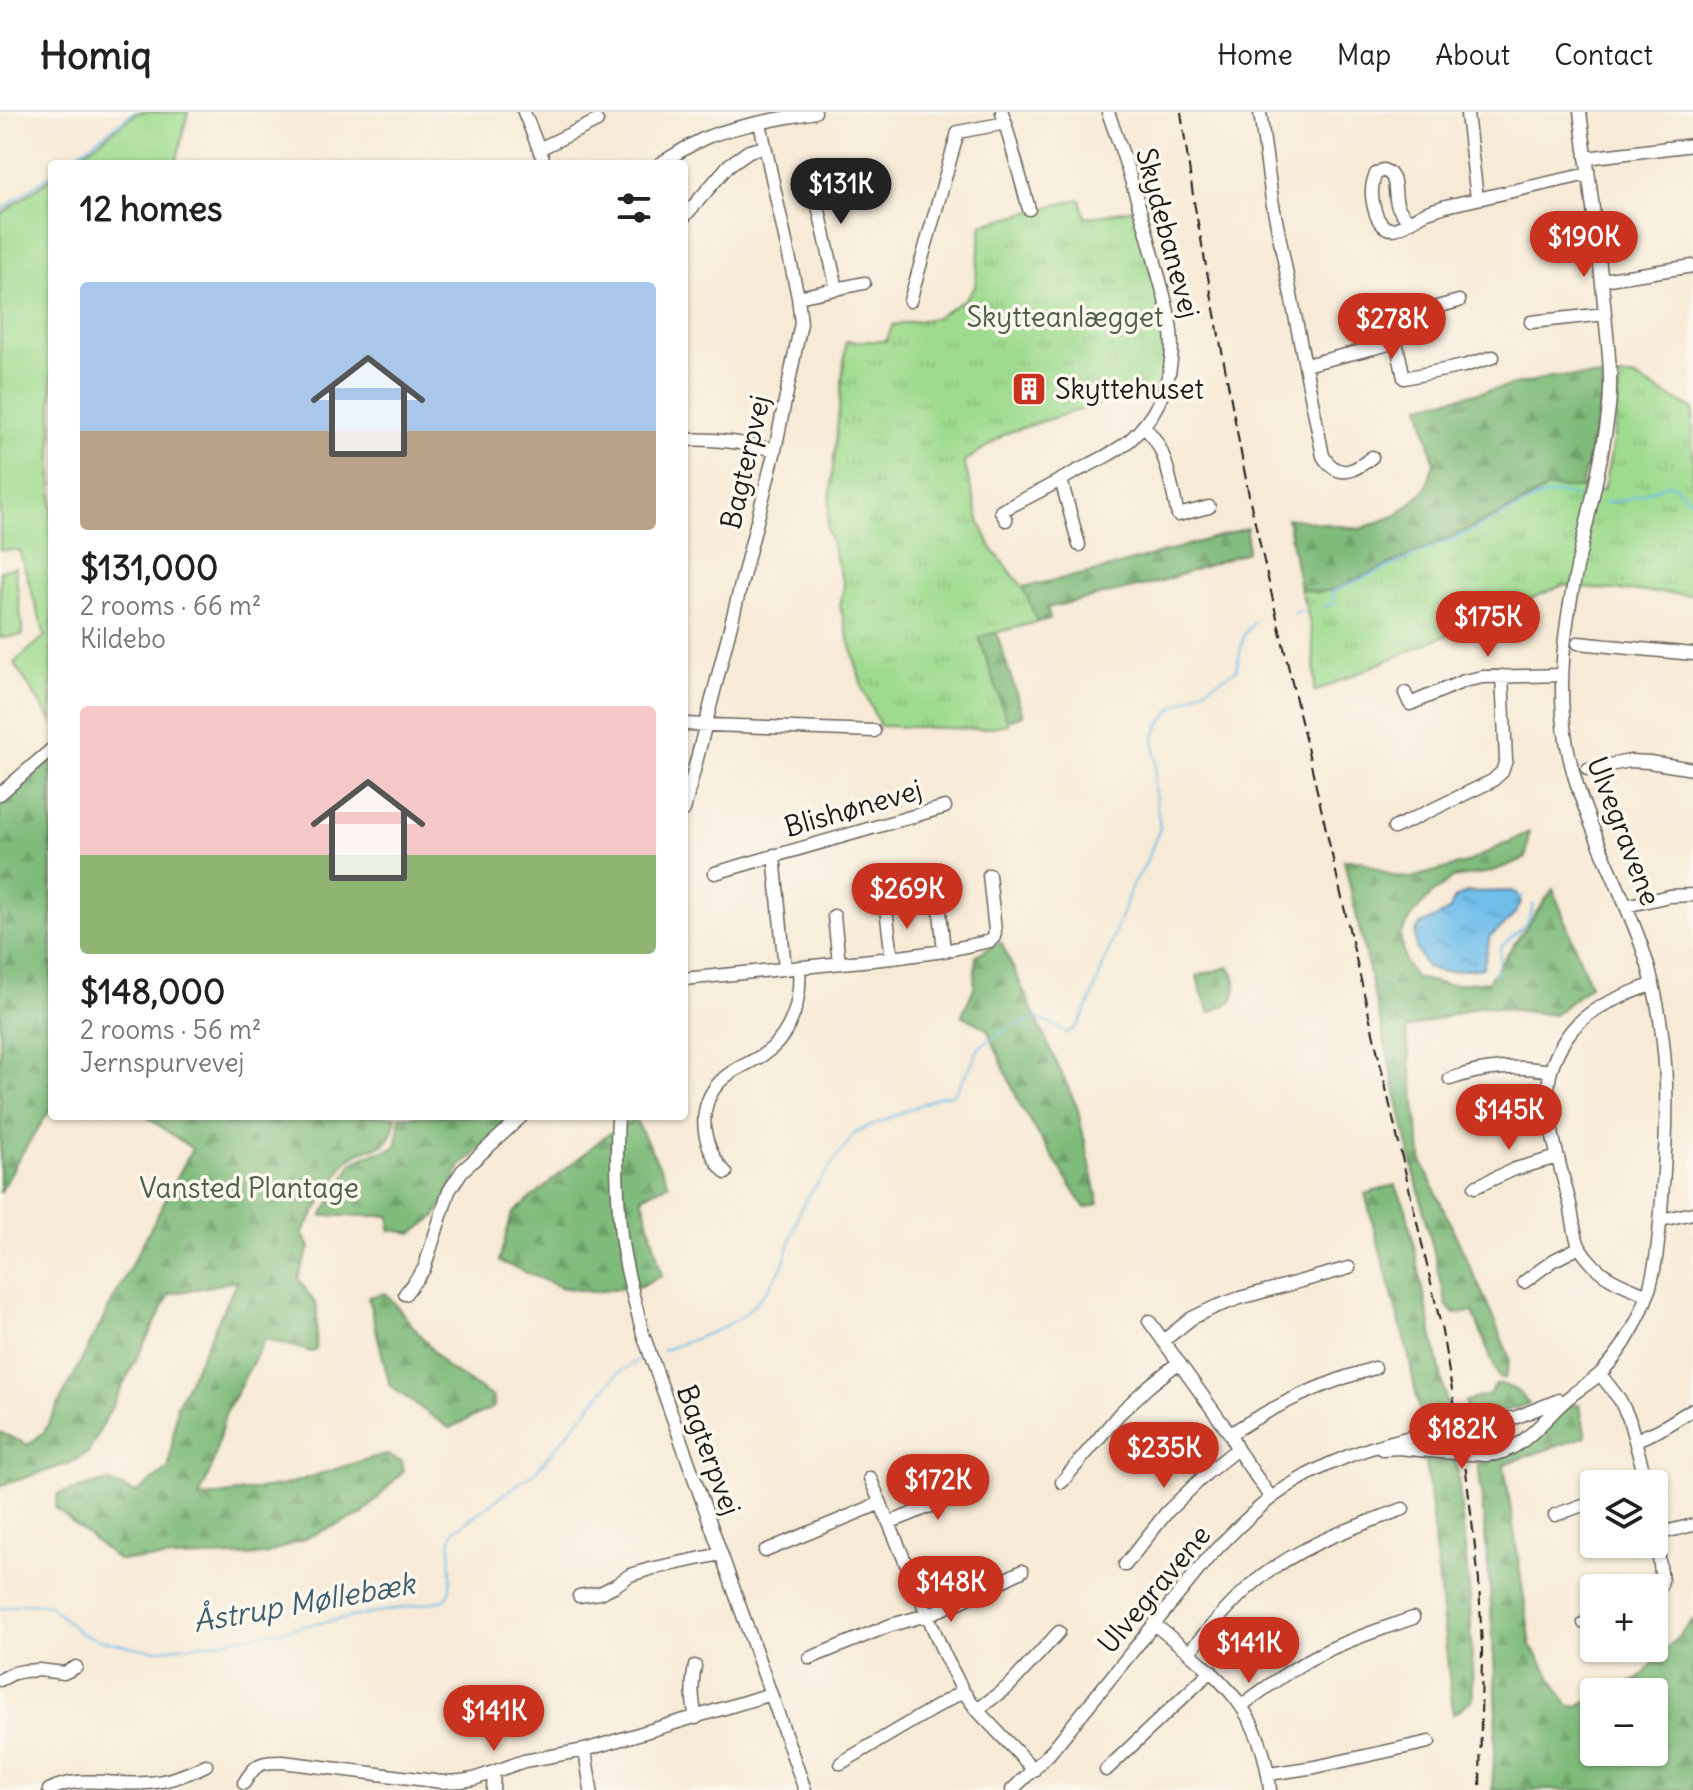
<!DOCTYPE html>
<html lang="en">
<head>
<meta charset="utf-8">
<style>
  :root { --surface:#fff; --page:#f2f2f2; --text:#202124; --muted:#757577; --line:#e0e0e0; --accent:#c8321e }
  body { margin:0; font-family:Delius,sans-serif; background:var(--page); color:var(--text); height:100vh; display:flex; flex-direction:column; font-size:30px; white-space:nowrap }
  * { box-sizing:border-box; margin:0 }
  p { font-size:26px; color:var(--muted) }
  .icon { flex:none; width:44px; height:44px; fill:none; stroke:currentColor; stroke-width:2; stroke-linecap:round; stroke-linejoin:round }
  .map { position:relative; flex:1; overflow:hidden }
  .details { position:absolute; left:48px; top:48px; width:640px; height:960px; display:flex; flex-direction:column; background:var(--surface); border-radius:8px; box-shadow:0 2px 6px #0004 }
  .details>* { flex:none }
  .controls { position:absolute; left:1580px; top:1358px; display:grid; gap:16px }
  .controls a { display:grid; place-items:center; width:88px; height:88px; border-radius:8px; background:var(--surface); box-shadow:0 2px 6px #0004; font-size:40px }
  .price { position:absolute; translate:-50% -68px; padding:0 18px; border-radius:28px; background:var(--accent); color:#fff; font-size:26px; line-height:52px; filter:drop-shadow(0 2px 4px #0008) }
  .price::after { content:''; position:absolute; left:50%; top:48px; width:24px; height:18px; margin-left:-12px; background:inherit; clip-path:polygon(0 0,100% 0,50% 100%) }
  .price.active { background:#222; color:#fff }
  ul { padding:0; list-style:none }
  li { display:grid; align-content:center; gap:16px; height:424px; padding:0 32px }
  li span { display:grid; place-items:center; height:248px; border-radius:8px; color:#555 }
  li>.icon { margin-inline-start:auto }
  span .icon { width:144px; height:144px; fill:#fffc; stroke-width:1 }
  li b { font-size:34px }
  h2 { display:flex; justify-content:space-between; align-items:center; height:96px; padding:0 32px; font-size:34px }
  header { display:flex; align-items:center; gap:48px; box-sizing:border-box; height:112px; padding:0 40px; background:var(--surface); border-bottom:2px solid var(--line) }
  header strong { font-size:38px }
  nav { display:flex; gap:44px; margin-inline-start:auto; font-size:28px }
  .map>svg:first-child { display:block }
  .green { fill:#9fdb8f; stroke:#5e7c56; stroke-width:2 }
  .forest { fill:url(#forest-firs); stroke:#4e6c4b; stroke-width:2 }
  .park { fill:url(#park-tufts); stroke:#5e7c56; stroke-width:2 }
  .water { fill:url(#water-ripples); stroke:#466d84; stroke-width:2 }
  .lines { fill:none; stroke-linecap:round; stroke-linejoin:round }
  .stream { stroke:#71beeb; stroke-width:2 }
  .minor-casing { stroke:#69645d; stroke-width:15 }
  .minor { stroke:#fff; stroke-width:12 }
  .rail { stroke:#1c1c1c; stroke-width:2; stroke-dasharray:12 6; stroke-linecap:butt }
  .minor-bridge-casing { stroke:#69645d; stroke-width:15; stroke-linecap:butt }
  .minor-bridge { stroke:#fff; stroke-width:12 }
  .labels { text-anchor:middle; stroke-width:7; stroke-linejoin:round; paint-order:stroke }
  .street-label { font-size:28px; fill:#1c1c1c; stroke:#fbf7ec }
  .park-label { font-size:28px; fill:#4a5f44; stroke:#fbf7ec }
  .poi-label { font-size:28px; fill:#1c1c1c; stroke:#fbf7ec; text-anchor:start }
  .water-label { font-size:30px; font-style:italic; fill:#3e5d6f; stroke:#fbf7ec }
</style>
</head>
<body>
<header>
<strong>Homiq</strong>
<nav><a>Home</a><a>Map</a><a>About</a><a>Contact</a></nav>
</header>
<div class="map">
<svg width="1693" height="1678" viewBox="0 0 1693 1678">
  <defs>
    <pattern id="forest-firs" width="22" height="20" patternUnits="userSpaceOnUse" patternTransform="scale(2)"><rect width="22" height="20" fill="#7fbb7a"/><path d="M5 1l3.5 6h-7zM16 11l3.5 6h-7z" fill="#6da069"/></pattern>
    <pattern id="park-tufts" width="24" height="20" patternUnits="userSpaceOnUse" patternTransform="scale(2)"><rect width="24" height="20" fill="#9fdb8f"/><path d="M3 7l-1-3M5 7V3M7 7l1-3M15 17l-1-3M17 17v-4M19 17l1-3" fill="none" stroke="#88bb7b"/></pattern>
    <pattern id="water-ripples" width="26" height="14" patternUnits="userSpaceOnUse" patternTransform="scale(2)"><rect width="26" height="14" fill="#71beeb"/><path d="M2 4q2-2 4 0t4 0M15 11q2-2 4 0t4 0" fill="none" stroke="#61a3c9"/></pattern>
  </defs>
  <rect width="100%" height="100%" fill="#fbf7ec"/>
  <filter id="ink" filterUnits="userSpaceOnUse"><feTurbulence type="fractalNoise" baseFrequency=".0125" numOctaves="2"/><feDisplacementMap in="SourceGraphic" scale="16" xChannelSelector="R" yChannelSelector="G"/><feConvolveMatrix kernelMatrix="1 2 1 2 8 2 1 2 1" color-interpolation-filters="sRGB"/></filter>
  <filter id="wash" filterUnits="userSpaceOnUse"><feTurbulence type="fractalNoise" baseFrequency=".006" numOctaves="4" result="noise"/><feDisplacementMap in="SourceGraphic" scale="32" xChannelSelector="R" yChannelSelector="G"/><feGaussianBlur stdDeviation="1.8" result="paint"/><feColorMatrix in="noise" values="0 0 0 0 0 0 0 0 0 0 0 0 0 0 0 0 0 1.4 0 .05"/><feComposite in="paint" operator="in"/></filter>
  <g filter="url(#wash)">
    <rect width="100%" height="100%" fill="#f7ead6"/>
    <path class="green" d="M138,0h50l-12,52h-107z
      M52,65v545l-38,-59 31,-27 -26,-86h-19v-335z
      M15,455l8,68 -23,3v-67z"/>
    <path class="forest" d="M1556,264l47,1 -2,29 -20,82h-32l-46,25 -165,75 -18,5 -20,-4 -13,-71 73,11 39,-15 27,-25 8,-27 -14,-57z
      M1247,416v24l-88,30 -112,26 3,11 -54,12 27,84 -21,7 -59,-118 155,-33z
      M52,646v349l-35,54 -17,32v-389z
      M1529,720l-3,26 -35,14 -38,6 -22,17 -16,17 -15,23 5,27 10,16 34,7 39,-4 65,-92 37,96 -36,30 -73,-9 -75,23 16,133 67,146 21,51 -5,19 -6,1 -26,-67 -19,2 -7,-8 -36,-147 -67,-299h15l35,16 16,2 56,-15z
      M1001,830l76,165 22,97 -14,4 -64,-101 -34,-78 -25,-14 12,-27 2,-33z
      M1229,855c9,10 8,22 4,34l-23,12 -9,-21 -4,-16z
      M146,1004h250c-8,47 -22,21 -49,45l-45,72 8,14 -12,31 19,28 -1,43 -4,3 -47,-13 -40,75 -13,53 -13,31 86,-13 89,-28 13,-2 14,6 2,10 -40,43 -98,41 -147,5 -63,-52 3,-14 50,-13 28,12 33,-25 8,-63 60,-124 -67,13 -82,159 -20,11 -68,22v-54l28,13 16,-13 148,-283z
      M400,1004h118l-57,50 -25,50 -23,17 -23,-3v-14h-68l31,-53 9,-6 32,-9 3,-5z
      M635,1007l34,65 -27,12 20,80 -24,11 -46,5 -32,-5 -61,-26 13,-47 93,-78z
      M1395,1073l11,23 41,196 -6,20 -19,3 -13,-70 -44,-163z
      M386,1181l59,73 49,32v9l-45,21 -59,-42 -22,-89z
      M1501,1272l15,6 13,14 -47,13 3,40h15l62,-50 17,-3 7,32 -82,28 27,181 38,61h8l17,-8v54h60v-60h-45l30,-13 54,-59v170h-201l5,-79 -7,-123 -12,-129 -13,-58 24,-6 6,-10z
      M1425,1341l31,3 14,144 3,99 -20,15z"/>
    <path class="park" d="M1080,87l6,19 48,-9 30,115 1,30 -3,20 -5,15 -89,24 -61,20 -43,29 16,61 12,26 31,38 14,35 -58,15 29,87 -27,5 -101,-3 -17,-36 -23,-84 4,-21 -17,-57 19,-187h40l7,-16 42,-7 30,-19 10,-13 7,-62z
      M1619,265h14l60,32v186l-110,-7 -20,-3 -249,107c2,-36 -1,-69 -14,-103l19,4 19,-5 175,-79 36,-21h32l22,3c9,-39 15,-75 16,-114z"/>
    <path class="water" d="M1511,779l6,2 4,9c-7,16 -17,24 -31,34l-7,32 -41,4 -16,-5 -10,-19 -1,-14 4,-8 30,-15 6,-13 13,-6z"/>
    <g class="lines">
      <path class="stream" d="M64,52l70,-52
        M0,99l52,-38
        M1604,391l18,-2 47,-17 5,1 19,17
        M1325,494l9,-3 -3,-11 140,-61 69,-34 19,-4 20,4
        M1292,501l12,-2
        M1520,785l3,-1
        M1499,853l2,-18c13,-13 31,-22 32,-43
        M1493,863l5,-6
        M1015,914l20,-8 21,8 9,7c14,-3 19,-19 25,-31l43,-119 10,-14 17,-41 -6,-43 2,-23 -2,-24 8,-17 11,-13 63,-38 8,-35 10,-13
        M662,1239l58,-22 24,-14 24,-26 15,-24 17,-55 8,-14 48,-64 87,-37 5,1 6,-3 18,-29 7,-17 30,-19
        M0,1497l28,-6 21,2 31,28 16,6 42,9 15,2 59,-7 233,-43c13,-19 0,-48 8,-69l83,-60 82,-98 22,-14"/>
    </g>
  </g>
  <g filter="url(#ink)">
    <g class="lines">
      <g class="minor-casing">
        <path id="minor" d="M524,0l21,52
          M1002,0l27,97
          M1260,0l12,88 51,256c15,24 31,16 49,1
          M1467,2l10,84
          M539,37l58,-28
          M1586,46l107,-13
          M660,52c16,-10 32,-21 50,-28 33,-12 70,-17 105,-24
          M810,59l27,118
          M684,105l45,-52 20,-14 16,-4
          M1409,109c-5,-5 -10,-10 -12,-17 -4,-13 2,-29 -14,-34l-7,4c-6,12 -5,24 -1,37 2,8 8,18 17,18 9,0 26,-13 35,-17 6,-2 13,-4 19,-6l142,-32
          M1602,168l91,-14
          M798,185l66,-14
          M910,189l48,-169 48,-9
          M1531,210l74,-8
          M1396,229l8,37 60,-12 29,-9
          M1305,253l77,-19 14,-5 27,-26 10,-7 26,-7
          M1143,315c24,17 28,60 35,88l31,-8
          M684,328c31,-2 61,3 91,10
          M1061,368l18,65
          M1006,408l-5,-9c26,-13 51,-26 76,-40 18,-9 38,-18 53,-31 23,-21 38,-49 41,-80 4,-30 -6,-61 -14,-90 -14,-54 -30,-106 -49,-158
          M1578,531l115,11
          M1405,581l5,11 54,-23 19,-4 79,-2
          M684,612l190,7
          M1588,657l42,-8 19,1 44,7
          M0,682l52,-45
          M684,698l91,-360 26,-127 -3,-26 -38,-174
          M1394,716l98,-47 10,-9 4,-12 -4,-84
          M774,743l11,114
          M715,761l230,-66
          M938,780l6,59
          M1626,794l43,-10 24,-1
          M886,797l6,49
          M834,804l5,47
          M684,867l208,-21 52,-7 46,-10 4,-4 1,-6 -6,-56
          M1450,967c34,-12 65,-14 101,-8
          M618,1004c-2,40 -1,80 3,120 4,33 14,66 22,98l162,456
          M726,1061c-28,-29 -32,-77 6,-101 16,-10 33,-15 46,-30 18,-22 23,-48 21,-75
          M1475,1075l40,-18 43,-12
          M1661,1108l32,-7
          M1524,1170l30,-22 26,-13
          M405,1182l19,-25 25,-78 13,-20 60,-55
          M1648,1183c-21,-9 -44,-16 -58,-34 -4,-4 -8,-10 -11,-15 -5,-13 -6,-28 -9,-42 -8,-32 -24,-82 -22,-115 1,-18 8,-36 18,-51 20,-31 55,-41 87,-54
          M1149,1209l81,113 7,15 34,49
          M1163,1229l29,-23 23,-11 25,-9 109,-30
          M1600,1262l20,26 9,19 18,65
          M1485,1312l32,-7 42,-17
          M1230,1322c46,-30 92,-51 145,-66
          M1636,1328l23,-10 34,-21
          M1382,1337l16,-1 43,4
          M1486,1343c38,-1 59,-40 87,-61 9,-7 20,-13 29,-22 16,-17 30,-39 39,-60 16,-36 18,-76 21,-114 7,-86 9,-167 -20,-251 -27,-77 -73,-149 -79,-232 -8,-102 32,-200 45,-300 5,-34 0,-68 -3,-101 -6,-68 -16,-135 -25,-202
          M870,1366l74,176 19,37 14,19 57,60
          M1062,1370l58,-69 29,-27 29,-23
          M1555,1403l39,-14
          M1654,1408l8,61 -2,6 -6,5
          M889,1411l86,-35
          M1657,1422l36,-9
          M765,1439l116,-48
          M1125,1453l42,-53 40,-39 30,-24
          M579,1484l21,-3 16,-8 14,-10 20,-6 71,-15
          M1584,1511l10,-4
          M1154,1512c61,50 108,81 116,166
          M1189,1540c19,-22 37,-44 59,-64 45,-40 100,-59 155,-79
          M810,1546l81,-33 36,-10 35,-14 60,-30
          M695,1554c-4,19 -3,33 1,52
          M0,1568l14,-7 10,-2 15,-1 25,3 12,-6
          M1242,1593c25,-18 50,-37 78,-51 29,-15 62,-25 93,-36
          M977,1598l33,-25 49,-53
          M585,1638l6,40
          M841,1651l122,-72
          M1106,1658l105,-99
          M1269,1662l46,-7 114,-25
          M244,1671c12,-20 16,-21 39,-21l159,20 19,-1 13,-2 50,-18 61,-11 186,-56
          M49,1678c31,-16 65,-4 98,-7 21,-1 41,-9 59,-18
          M493,1678l1,-18
          M1012,1678l37,-36 159,-196c19,-20 40,-42 63,-60 50,-37 105,-54 165,-67"/>
      </g>
      <use href="#minor" class="minor"/>
      <path class="rail" d="M1181,0l13,90 56,299 191,825 25,145 13,110 3,69 -2,140"/>
      <g class="minor-bridge-casing">
        <path id="minor-bridge" d="M1436,1319l49,-7
          M1441,1340l45,3"/>
      </g>
      <use href="#minor-bridge" class="minor-bridge"/>
    </g>
  </g>
  <defs>
    <g id="building-square" transform="scale(1.8)"><rect x="-9" y="-9" width="18" height="18" rx="4" fill="#c8321e" stroke="#fbf7ec"/><path d="M-4-6H4V6H1V3H-1V6H-4ZM-2.5-4.3h1.7v1.8h-1.7ZM.8-4.3h1.7v1.8H.8ZM-2.5-1h1.7V.8h-1.7ZM.8-1h1.7V.8H.8Z" fill="#fff"/></g>
  </defs>
  <g fill-rule="evenodd">
    <use href="#building-square" x="1029" y="277"/>
  </g>
  <g class="labels">
    <g class="street-label">
      <text transform="translate(1168 121) rotate(75)" y="10">Skydebanevej</text>
      <text transform="translate(745 350) rotate(-77)" y="10">Bagterpvej</text>
      <text transform="translate(853 696) rotate(-16)" y="10">Blishønevej</text>
      <text transform="translate(1624 719) rotate(69)" y="10">Ulvegravene</text>
      <text transform="translate(709 1338) rotate(70)" y="10">Bagterpvej</text>
      <text transform="translate(1154 1477) rotate(-50)" y="10">Ulvegravene</text>
    </g>
    <g class="park-label">
      <text x="1065" y="215">Skytteanlægget</text>
      <text x="249" y="1086">Vansted Plantage</text>
    </g>
    <g class="poi-label">
      <text x="1055" y="287">Skyttehuset</text>
    </g>
    <g class="water-label">
      <text transform="translate(304 1491) rotate(-10)" y="10">Åstrup Møllebæk</text>
    </g>
  </g>
</svg>
<div class="controls">
<a><svg class="icon" aria-label="layers" viewBox="0 0 24 24"><path d="M12 4l9 5-9 5-9-5zM3 14l9 5 9-5"/></svg></a>
<a>+</a>
<a>−</a>
</div>
<b class="price active" style="left:841px;top:114px">$131K</b>
<b class="price" style="left:1584px;top:167px">$190K</b>
<b class="price" style="left:1392px;top:249px">$278K</b>
<b class="price" style="left:1488px;top:547px">$175K</b>
<b class="price" style="left:907px;top:819px">$269K</b>
<b class="price" style="left:1509px;top:1040px">$145K</b>
<b class="price" style="left:1462px;top:1359px">$182K</b>
<b class="price" style="left:1164px;top:1378px">$235K</b>
<b class="price" style="left:938px;top:1410px">$172K</b>
<b class="price" style="left:951px;top:1512px">$148K</b>
<b class="price" style="left:1249px;top:1573px">$141K</b>
<b class="price" style="left:494px;top:1641px">$141K</b>
<section class="details">
<h2>12 homes<svg class="icon" aria-label="filters" viewBox="0 0 24 24"><path d="M4 7h16M4 17h16"/><circle cx="9" cy="7" r="2"/><circle cx="15" cy="17" r="2"/></svg></h2>
<ul>
<li><span style="background:linear-gradient(#a9c7e8 60%,#b9a48a 0)"><svg class="icon" aria-label="home" viewBox="0 0 24 24"><path d="M3 11l9-7 9 7M6 9v11h12V9"/></svg></span><div><b>$131,000</b><p>2 rooms · 66 m²</p><p>Kildebo</p></div></li>
<li><span style="background:linear-gradient(#f6c9c9 60%,#8fb573 0)"><svg class="icon" aria-label="home" viewBox="0 0 24 24"><path d="M3 11l9-7 9 7M6 9v11h12V9"/></svg></span><div><b>$148,000</b><p>2 rooms · 56 m²</p><p>Jernspurvevej</p></div></li>
</ul>
</section>
</div>
</body>
</html>
